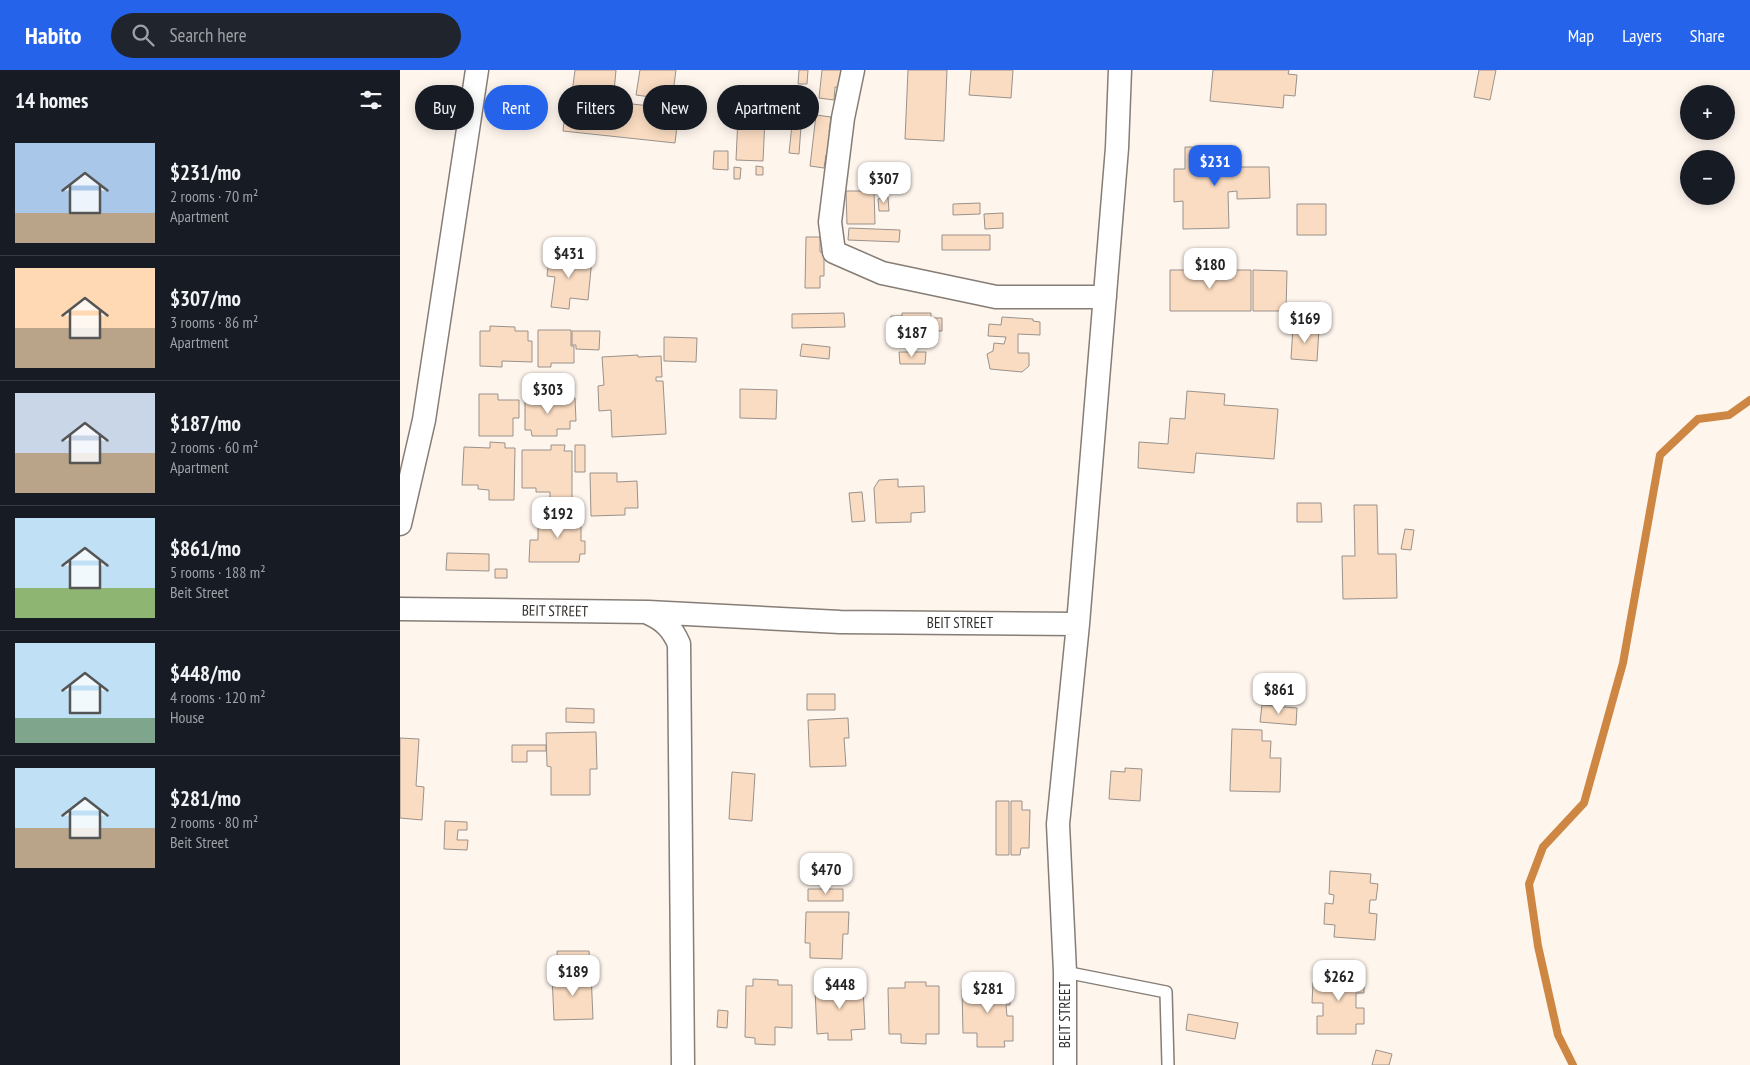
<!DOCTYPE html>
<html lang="en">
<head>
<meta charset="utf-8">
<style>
  :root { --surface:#171b24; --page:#20242c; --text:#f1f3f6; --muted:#9ea1a6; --line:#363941; --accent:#2563eb }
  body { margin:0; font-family:"PT Sans Narrow",sans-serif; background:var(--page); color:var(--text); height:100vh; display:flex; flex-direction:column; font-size:19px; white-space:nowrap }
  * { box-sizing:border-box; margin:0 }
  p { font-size:16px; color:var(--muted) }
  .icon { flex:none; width:28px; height:28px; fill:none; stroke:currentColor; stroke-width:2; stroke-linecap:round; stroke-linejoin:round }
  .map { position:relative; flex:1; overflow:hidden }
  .sheet { display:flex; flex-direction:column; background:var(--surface); width:400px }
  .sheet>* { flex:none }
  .banner { position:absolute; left:15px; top:15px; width:475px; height:45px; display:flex; gap:10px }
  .tools { position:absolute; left:1280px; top:15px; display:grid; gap:10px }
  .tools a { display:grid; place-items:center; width:55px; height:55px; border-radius:50%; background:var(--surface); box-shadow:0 2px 12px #0003; font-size:25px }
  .price { position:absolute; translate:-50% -42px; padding:0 11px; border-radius:10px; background:#fff; color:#222; font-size:16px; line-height:32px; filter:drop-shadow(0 1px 2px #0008) }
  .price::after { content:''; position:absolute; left:50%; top:30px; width:15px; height:11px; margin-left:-8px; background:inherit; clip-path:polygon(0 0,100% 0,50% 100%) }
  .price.current { background:var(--accent); color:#fff }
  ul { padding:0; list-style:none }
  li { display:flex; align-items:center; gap:15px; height:125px; padding:0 15px }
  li+li { border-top:1px solid var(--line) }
  li span { display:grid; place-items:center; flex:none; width:140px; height:100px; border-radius:0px; color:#555 }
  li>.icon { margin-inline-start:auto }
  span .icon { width:60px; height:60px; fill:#fffc; stroke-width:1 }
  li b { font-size:21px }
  h2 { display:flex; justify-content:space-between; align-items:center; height:60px; padding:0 15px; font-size:21px }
  .tag { padding:0 18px; border-radius:22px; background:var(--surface); box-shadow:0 2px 12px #0003; font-size:18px; line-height:45px }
  .tag.current { background:var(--accent); color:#fff }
  header { display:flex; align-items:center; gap:30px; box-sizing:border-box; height:70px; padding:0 25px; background:var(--accent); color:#fff }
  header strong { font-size:24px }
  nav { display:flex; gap:28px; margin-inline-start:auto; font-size:18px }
  .search { width:350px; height:45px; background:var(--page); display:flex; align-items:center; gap:12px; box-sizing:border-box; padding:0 18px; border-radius:28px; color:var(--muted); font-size:19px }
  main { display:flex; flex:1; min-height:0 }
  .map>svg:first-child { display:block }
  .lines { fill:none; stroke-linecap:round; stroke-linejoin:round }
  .stream { stroke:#cd8743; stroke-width:8 }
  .building { fill:#fadcc2; stroke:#9a928b }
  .service-casing { stroke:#857d76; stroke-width:14 }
  .minor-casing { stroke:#857d76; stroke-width:25 }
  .service { stroke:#fff; stroke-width:11 }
  .minor { stroke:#fff; stroke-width:22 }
  .labels { text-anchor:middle; stroke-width:4.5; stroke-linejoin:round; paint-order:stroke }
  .street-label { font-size:15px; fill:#312e2b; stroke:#fff }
</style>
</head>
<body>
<header>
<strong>Habito</strong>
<div class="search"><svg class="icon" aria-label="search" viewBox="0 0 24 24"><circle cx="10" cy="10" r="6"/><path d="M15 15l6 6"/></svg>Search here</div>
<nav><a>Map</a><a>Layers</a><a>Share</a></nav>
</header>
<main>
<section class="sheet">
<h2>14 homes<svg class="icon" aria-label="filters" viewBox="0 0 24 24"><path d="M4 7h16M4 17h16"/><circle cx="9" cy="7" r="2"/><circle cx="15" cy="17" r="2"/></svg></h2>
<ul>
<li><span style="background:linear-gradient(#a9c7e8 70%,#b9a48a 0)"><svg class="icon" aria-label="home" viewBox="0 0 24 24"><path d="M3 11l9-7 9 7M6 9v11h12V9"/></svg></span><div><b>$231/mo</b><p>2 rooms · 70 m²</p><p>Apartment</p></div></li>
<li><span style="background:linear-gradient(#ffd9b3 60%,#b9a48a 0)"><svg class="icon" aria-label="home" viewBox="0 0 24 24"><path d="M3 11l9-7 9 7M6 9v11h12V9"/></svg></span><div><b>$307/mo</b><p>3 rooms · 86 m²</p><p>Apartment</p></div></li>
<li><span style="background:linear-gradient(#c9d6e8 60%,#b9a48a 0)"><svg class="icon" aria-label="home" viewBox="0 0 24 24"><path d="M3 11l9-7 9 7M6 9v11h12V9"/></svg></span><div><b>$187/mo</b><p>2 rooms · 60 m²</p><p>Apartment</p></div></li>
<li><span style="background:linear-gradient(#bfe0f5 70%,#8fb573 0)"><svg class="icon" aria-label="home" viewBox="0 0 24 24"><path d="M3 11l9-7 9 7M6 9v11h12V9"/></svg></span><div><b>$861/mo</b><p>5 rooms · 188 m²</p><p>Beit Street</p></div></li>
<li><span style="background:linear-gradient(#bfe0f5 75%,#7fa58c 0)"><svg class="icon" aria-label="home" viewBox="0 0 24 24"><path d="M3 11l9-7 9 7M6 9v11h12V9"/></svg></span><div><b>$448/mo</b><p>4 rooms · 120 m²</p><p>House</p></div></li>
<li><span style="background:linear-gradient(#bfe0f5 60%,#b9a48a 0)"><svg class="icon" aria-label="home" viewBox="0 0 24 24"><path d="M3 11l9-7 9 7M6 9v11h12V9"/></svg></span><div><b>$281/mo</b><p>2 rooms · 80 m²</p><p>Beit Street</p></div></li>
</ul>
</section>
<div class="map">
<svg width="1350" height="995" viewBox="0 0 1350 995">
  <rect width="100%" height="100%" fill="#fef5ed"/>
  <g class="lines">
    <path class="stream" d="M1173,995l-15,-30 -20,-89 -9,-62 14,-37 41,-44 39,-140 37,-208 38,-36 31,-4 21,-15"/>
  </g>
  <path class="building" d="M175,0h41l-3,32 66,7 -4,34 -112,-12 4,-39 5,1z
    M240,0h36l-4,30 -36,-5z
    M399,0h9l-1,14h-9z
    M422,0h19l-2,17h-4l-1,13 -15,-2z
    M508,0h39l-3,71 -39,-2z
    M571,0h42l-2,28 -42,-3z
    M813,0h76l-1,4 9,1 -2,21 -11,-1 -1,13 -73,-7z
    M1079,0h17l-6,30 -16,-3z
    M416,45l15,2 -2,15h4l-3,24 -4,-1 -2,13 -14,-2z
    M338,47l27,1 -2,43 -27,-1z
    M392,55l9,1 -2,28 -10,-1z
    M785,77h43v20h41l1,31 -33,1v-8l-9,1 1,36 -46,1v-28l-9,1v-33h11z
    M314,81h14v19l-15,-1z
    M356,96l7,1v8h-7z
    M334,97l7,1 -1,11h-6z
    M446,121h28l1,33h-28z
    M488,127l1,14h-10l-1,-12z
    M580,133v11l-27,1v-11z
    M897,134h29v31h-29z
    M603,143v15l-18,1 -1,-15z
    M449,158l51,2 -1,12 -51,-2z
    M542,165h48v15h-48z
    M406,167h14v15h4v24h-4v12h-15z
    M150,183l42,5 -4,42 -18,-2 -1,11 -18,-2 4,-30 -8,-1z
    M770,200h81v41h-81z
    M853,200l34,1 -1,40h-33z
    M444,243l1,14 -53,1v-14z
    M502,243h29v5h11v13l-51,-1v-14h11z
    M602,247l31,2v2l7,1v13l-22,-1v19h11v13l-7,6 -32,-3 -3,-15 6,-3 1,-8 10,1 2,-7 -18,-1 1,-12 12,1z
    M90,256l25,1v4h13v10h4v21l-30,-1v6l-22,-1v-35h10z
    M893,257l26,2 -2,32 -26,-2z
    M138,260h33v16h3v17h-23v4h-13z
    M172,261h28l-1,19 -23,-1v-4h-4z
    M264,267l33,1 -1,24 -32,-1z
    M402,274l28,3 -1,12 -29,-3z
    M499,282h27l-1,12h-25z
    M238,285v2l23,-1 1,21h-6v4h7l3,53 -54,3 -1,-27 -12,1 -1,-25 6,-1 -2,-28z
    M340,319l37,1 -1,29 -36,-1z
    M787,321l38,3 -1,11 54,4 -4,50 -78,-6 -2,20 -56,-5 1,-26 29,2 2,-26 15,1z
    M79,324h19v6h21v18h-6v18h-34z
    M125,324h21v5l29,-1 1,23h-6v8h-13v7h-25l-1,-6h-6z
    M90,372l15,1v5h10l-1,52h-25v-10l-11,-1v-4h-16l2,-38 26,1z
    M151,375h14l-1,6h8v50h-22v-9h-14v-4h-14v-38h29z
    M175,375h10v27h-10z
    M190,403h27v9l20,-1 1,27h-13v7l-34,1z
    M498,409v8l26,-1 1,26 -14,1v9l-35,1 -2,-35 5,-8z
    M462,422l3,29 -13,1 -3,-29z
    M897,433h24l1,19h-25z
    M954,435h23l1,49h18l1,44 -54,1 -1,-43h13z
    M142,442l39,1v28h4v13h-5l-1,8h-50l1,-22h8v-14h4z
    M1005,459l9,1 -3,20 -10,-1z
    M47,483l42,1v17l-43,-1z
    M95,499h12v9h-12z
    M407,624h28v16h-28z
    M862,635l35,3 -1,17 -36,-3z
    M166,638l28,1v14l-28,-1z
    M448,648l1,20h-5l2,28 -36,1 -2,-47z
    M832,659l30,1v11h9l-1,17h11l-1,34 -50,-1z
    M196,662l1,37h-7v26h-39v-28l-4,-1 -1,-33z
    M0,668l19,1 -3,47 8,1 -2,33 -22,-2z
    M112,675h34v6h-19v11h-15z
    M725,698l17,1 -2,32 -31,-2 2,-28 14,1z
    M332,702l23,2 -3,47 -23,-2z
    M596,731h13v54h-13z
    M611,731h11v9h8l-1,38h-8l-1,7h-9z
    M45,751l22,1v8h-9l-1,10h11l-1,10 -23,-1z
    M930,801l41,3 -1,9 8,1 -2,16h-6l-1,13 8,1 -2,26 -41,-3 1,-12 -11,-1 1,-21 8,1 1,-9 -5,-1z
    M408,819h35v12h-35z
    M406,842h43l-1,22h-5l-1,25 -32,-1v-15h-5z
    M157,881h32l1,16h-32z
    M927,899l31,1v5h6v18h-8v15h8v16h-8v10h-39v-18h6v-13h-11l1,-21h14z
    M191,903l2,46 -39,1 -2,-45z
    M353,909l25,1v5h14v43l-17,-1v18l-20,-1v-6l-10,-1 1,-51h7z
    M453,910v7h10l2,42 -14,1 1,10h-24v-7l-11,1 -2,-46h14v-7z
    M505,912h21v4h13v48h-13v10l-25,-1v-9h-12l-1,-46h17z
    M579,912h22l1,7h8v16h-4l1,11h6v25h-9l1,6h-28v-14h-14l-1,-44h17z
    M318,940l10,1 -1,17 -10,-1z
    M788,944l50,9 -3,16 -49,-9z
    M976,980l16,4 -3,11h-17z"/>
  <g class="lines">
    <g class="service-casing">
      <path id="service" d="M665,902l101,20 2,73"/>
    </g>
    <g class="minor-casing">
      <path id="minor" d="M453,0l-10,48 -13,104 4,30 48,21 114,24h109
        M0,454l24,-104 53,-350
        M0,539l248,3 192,10 238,2
        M248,543c16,7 24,15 31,31l4,421
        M665,995v-93l-7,-148 20,-200 39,-476 3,-78"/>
    </g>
    <use href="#service" class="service"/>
    <use href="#minor" class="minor"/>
  </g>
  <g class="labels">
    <g class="street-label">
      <text transform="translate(155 541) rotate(1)" y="5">BEIT STREET</text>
      <text x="560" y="558">BEIT STREET</text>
      <text transform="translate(665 945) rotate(-90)" y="5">BEIT STREET</text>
    </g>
  </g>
</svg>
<div class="tools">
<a>+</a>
<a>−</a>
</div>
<b class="price current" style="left:815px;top:117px">$231</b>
<b class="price" style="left:484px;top:134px">$307</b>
<b class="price" style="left:169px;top:209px">$431</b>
<b class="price" style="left:810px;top:220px">$180</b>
<b class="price" style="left:905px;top:274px">$169</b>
<b class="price" style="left:512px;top:288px">$187</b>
<b class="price" style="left:148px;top:345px">$303</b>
<b class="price" style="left:158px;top:469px">$192</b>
<b class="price" style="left:879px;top:645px">$861</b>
<b class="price" style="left:426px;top:825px">$470</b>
<b class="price" style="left:173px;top:927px">$189</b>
<b class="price" style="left:939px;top:932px">$262</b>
<b class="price" style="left:440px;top:940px">$448</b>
<b class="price" style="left:588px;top:944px">$281</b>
<div class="banner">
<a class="tag">Buy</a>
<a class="tag current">Rent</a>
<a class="tag">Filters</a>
<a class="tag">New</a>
<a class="tag">Apartment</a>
</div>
</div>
</main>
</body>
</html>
